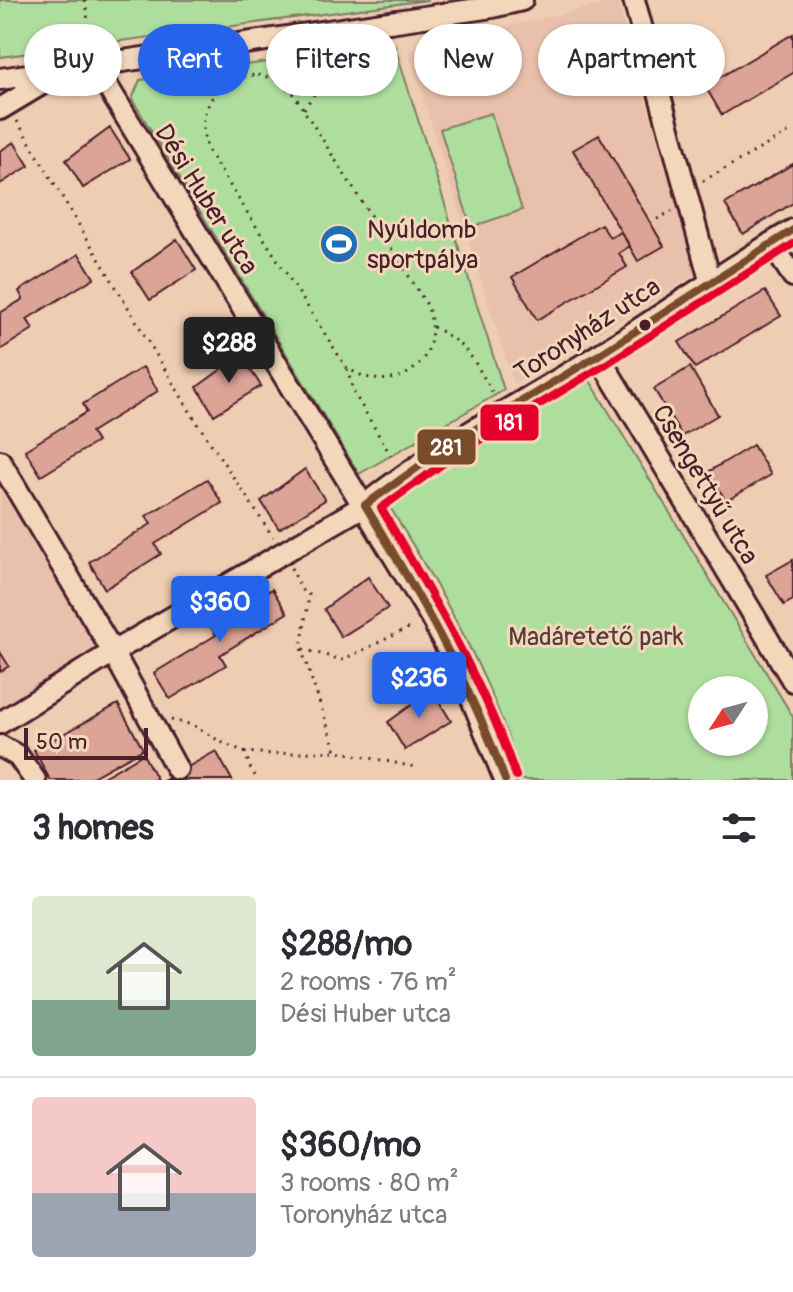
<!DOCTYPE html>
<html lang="en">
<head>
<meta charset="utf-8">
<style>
  :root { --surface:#fff; --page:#f2f2f3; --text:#2b2b33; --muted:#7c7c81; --line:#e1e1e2; --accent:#2563eb }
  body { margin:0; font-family:Pangolin,sans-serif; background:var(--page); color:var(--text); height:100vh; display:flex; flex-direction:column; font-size:30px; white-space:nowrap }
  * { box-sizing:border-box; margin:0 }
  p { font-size:26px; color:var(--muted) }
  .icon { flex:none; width:44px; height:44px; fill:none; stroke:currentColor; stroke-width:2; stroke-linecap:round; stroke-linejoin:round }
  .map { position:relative; height:780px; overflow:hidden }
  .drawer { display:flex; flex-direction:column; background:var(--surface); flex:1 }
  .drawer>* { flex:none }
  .top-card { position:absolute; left:24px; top:24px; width:746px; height:72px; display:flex; gap:16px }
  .needle { width:52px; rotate:234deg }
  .tools { position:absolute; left:688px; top:676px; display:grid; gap:16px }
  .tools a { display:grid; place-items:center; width:80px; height:80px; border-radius:50%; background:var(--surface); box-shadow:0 2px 6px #0004; font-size:40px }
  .scale { position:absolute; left:24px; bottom:20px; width:124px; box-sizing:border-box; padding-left:8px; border:4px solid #4a1f2b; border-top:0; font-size:22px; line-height:28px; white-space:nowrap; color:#4a1f2b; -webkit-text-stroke:6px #f3d7ba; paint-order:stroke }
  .price { position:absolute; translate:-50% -68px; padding:0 18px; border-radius:8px; background:var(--accent); color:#fff; font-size:26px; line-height:52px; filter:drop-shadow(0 2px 4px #0008) }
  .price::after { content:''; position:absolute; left:50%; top:48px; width:24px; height:18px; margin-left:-12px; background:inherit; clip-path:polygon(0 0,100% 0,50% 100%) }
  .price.active { background:#222; color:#fff }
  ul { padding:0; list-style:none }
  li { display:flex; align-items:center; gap:24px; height:200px; padding:0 32px }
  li+li { border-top:2px solid var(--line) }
  li span { display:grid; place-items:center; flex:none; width:224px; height:160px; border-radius:8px; color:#555 }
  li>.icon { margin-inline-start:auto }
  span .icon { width:96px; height:96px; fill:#fffc; stroke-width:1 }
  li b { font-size:34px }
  h2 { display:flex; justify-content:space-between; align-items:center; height:96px; padding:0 32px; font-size:34px }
  .chip { padding:0 28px; border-radius:36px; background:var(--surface); box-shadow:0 2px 6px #0004; font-size:28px; line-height:72px }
  .chip.active { background:var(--accent); color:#fff }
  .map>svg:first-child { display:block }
  .built { fill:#e9c0ab }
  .green { fill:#aede9e; stroke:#7c7e64; stroke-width:2; fill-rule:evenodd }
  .building { fill:#dca397; stroke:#4a1f2b; stroke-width:2 }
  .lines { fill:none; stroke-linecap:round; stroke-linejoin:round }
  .minor-casing { stroke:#4a1f2b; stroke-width:26 }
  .path { stroke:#4a1f2b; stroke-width:3; stroke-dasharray:2 6; stroke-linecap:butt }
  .minor { stroke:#f3d7ba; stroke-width:20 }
  .bus-1-casing { stroke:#f3d7ba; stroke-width:14 }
  .bus-2-casing { stroke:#f3d7ba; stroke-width:14 }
  .bus-1 { stroke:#7a4b2a; stroke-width:8 }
  .bus-2 { stroke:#e4002b; stroke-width:8 }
  .bus-dot { fill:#4a1f2b; stroke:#f3d7ba; stroke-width:3 }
  .labels { text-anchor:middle; stroke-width:6; stroke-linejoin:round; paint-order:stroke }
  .street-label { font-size:26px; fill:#4a1f2b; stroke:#f3d7ba }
  .poi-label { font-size:26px; fill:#4a1f2b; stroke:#f3d7ba; text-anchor:start }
  .park-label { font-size:26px; fill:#593c3c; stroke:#f3d7ba }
  .line-badge { stroke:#f3d7ba; stroke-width:3 }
  .badge-label { font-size:22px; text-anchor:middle; font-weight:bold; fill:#fff }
</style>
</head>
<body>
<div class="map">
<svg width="793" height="780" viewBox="0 0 793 780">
  <rect width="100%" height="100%" fill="#eecdb3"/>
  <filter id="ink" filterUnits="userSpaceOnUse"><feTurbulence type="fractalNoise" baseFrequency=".0125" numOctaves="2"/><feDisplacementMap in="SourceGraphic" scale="16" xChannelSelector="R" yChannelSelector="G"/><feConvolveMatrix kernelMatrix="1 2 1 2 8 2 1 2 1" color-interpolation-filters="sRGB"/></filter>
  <g filter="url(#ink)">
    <path class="built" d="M617,1l79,273 -182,110 -106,-334z
      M0,469l107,180 -107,68z"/>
    <path class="green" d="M0,0h428l-428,57z
      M394,44l110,346 -145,84 -227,-375 8,-19z
      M491,113l31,97 -51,17 -31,-98z
      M589,379l204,338v63h-271c-28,-100 -80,-188 -134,-276zM702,690h52v52h-52z"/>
    <path class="building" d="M793,34v39l-71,42 -17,-29z
      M110,128l20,31 -47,29 -17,-28z
      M599,135l65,111 -26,15 -65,-111z
      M14,142l15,24 -29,18v-33z
      M793,164v39l-50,31 -18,-30z
      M601,224l9,14 11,-6 9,14 -11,7 8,14 -90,53 -25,-43z
      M177,239l19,31 -46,30 -18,-28z
      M79,254l15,24 -67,41 6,10 -33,21v-37l23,-14 -4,-8z
      M765,291l16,25 -86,52 -16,-26z
      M241,355l20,31 -47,29 -17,-28z
      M143,367l15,24 -67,41 6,10 -56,34 -16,-26 62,-38 -4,-8z
      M690,367l28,48 -36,21 -28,-47z
      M753,445l18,30 -45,26 -18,-29z
      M305,469l20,31 -46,29 -18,-28z
      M207,479l15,24 -67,41 6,10 -56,35 -16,-27 62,-38 -5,-8z
      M793,560v40l-9,5 -18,-30z
      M368,577l20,31 -47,29 -17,-28z
      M272,589l15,24 -67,42 6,10 -56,34 -16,-26 62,-38 -5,-8z
      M0,652l9,14 -9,6z
      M432,690l19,31 -46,29 -17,-28z
      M118,704l25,45 -56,31h-37l-16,-30z
      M216,751l16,29h-67z
      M143,754l14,26h-59z"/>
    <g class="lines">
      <g class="minor-casing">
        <path id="minor" d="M634,0l76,280
          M95,66l336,551 36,70 38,93
          M0,79l492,-72 30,-7
          M0,109l55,-33
          M771,243l22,33
          M598,355l195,326
          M0,461l113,191 64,117
          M0,723l113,-71 252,-147c71,-58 154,-100 232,-149 66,-41 129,-86 196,-126
          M0,746l18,10 17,24"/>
      </g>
      <path class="path" d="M85,0l7,48
        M258,75l19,5 16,13 134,212c21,56 -32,96 -81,62l-138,-216c-15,-39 8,-75 50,-76z
        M304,109l33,-49 5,-12
        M17,121l177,297 79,119
        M703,181l90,-51
        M650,223l22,-12
        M433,327c38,20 40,33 61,68
        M347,369l7,24 40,68
        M291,568l12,24 6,3 -8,53 35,103 79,16
        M303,649l39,11 71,-34
        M171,720l22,5 28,17 24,10 27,2 64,-3
        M245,752l6,18 7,10"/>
      <use href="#minor" class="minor"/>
      <g class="bus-1-casing">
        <path id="bus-1" d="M505,780c-35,-98 -87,-186 -140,-275l84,-60 148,-89 196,-126"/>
      </g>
      <g class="bus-2-casing">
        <path id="bus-2" d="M516,776c-33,-96 -84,-181 -135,-268l74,-53 148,-89 190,-122"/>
      </g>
      <use href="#bus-1" class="bus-1"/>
      <use href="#bus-2" class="bus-2"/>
    </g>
  </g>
  <defs>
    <g id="stadium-disc" transform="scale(2)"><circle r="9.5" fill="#1f6fb2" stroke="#f3d7ba"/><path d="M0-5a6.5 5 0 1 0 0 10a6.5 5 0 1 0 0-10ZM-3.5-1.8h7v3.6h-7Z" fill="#fff"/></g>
  </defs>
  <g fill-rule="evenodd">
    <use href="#stadium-disc" x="339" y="244"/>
  </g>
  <circle class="bus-dot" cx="645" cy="325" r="7"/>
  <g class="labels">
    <g class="street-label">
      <text transform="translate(207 199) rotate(58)" y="9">Dési Huber utca</text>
      <text transform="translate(587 329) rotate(-33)" y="9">Toronyház utca</text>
      <text transform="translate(706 484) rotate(59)" y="9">Csengettyű utca</text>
    </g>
    <g class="poi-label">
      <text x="367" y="238">Nyúldomb<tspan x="367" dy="30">sportpálya</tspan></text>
    </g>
    <g class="park-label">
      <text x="596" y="645">Madáretető park</text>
    </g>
  </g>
  <g class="line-badge">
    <rect x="479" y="403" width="61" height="39" rx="8" fill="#e4002b"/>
    <rect x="416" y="428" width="61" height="38" rx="8" fill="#7a4b2a"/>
  </g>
  <g class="badge-label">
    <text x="509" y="430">181</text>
    <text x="446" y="455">281</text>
  </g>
</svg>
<div class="tools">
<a><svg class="needle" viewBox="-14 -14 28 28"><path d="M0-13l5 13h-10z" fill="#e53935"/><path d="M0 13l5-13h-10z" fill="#7c7c81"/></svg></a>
</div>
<div class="scale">50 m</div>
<b class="price active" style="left:229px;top:385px">$288</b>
<b class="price" style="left:220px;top:644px">$360</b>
<b class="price" style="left:419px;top:720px">$236</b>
<div class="top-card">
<a class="chip">Buy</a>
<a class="chip active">Rent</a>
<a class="chip">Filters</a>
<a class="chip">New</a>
<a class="chip">Apartment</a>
</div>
</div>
<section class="drawer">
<h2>3 homes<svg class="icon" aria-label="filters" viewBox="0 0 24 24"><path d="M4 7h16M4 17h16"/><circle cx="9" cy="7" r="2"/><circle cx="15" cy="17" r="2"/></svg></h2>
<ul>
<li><span style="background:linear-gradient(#dfe7d0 65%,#7fa58c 0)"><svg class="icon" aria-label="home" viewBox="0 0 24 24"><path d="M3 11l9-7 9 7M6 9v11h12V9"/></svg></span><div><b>$288/mo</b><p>2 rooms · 76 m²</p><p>Dési Huber utca</p></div></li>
<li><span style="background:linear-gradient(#f6c9c9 60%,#9aa5b1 0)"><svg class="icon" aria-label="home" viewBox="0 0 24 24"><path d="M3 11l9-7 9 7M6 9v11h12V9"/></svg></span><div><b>$360/mo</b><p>3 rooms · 80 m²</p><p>Toronyház utca</p></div></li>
</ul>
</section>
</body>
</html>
